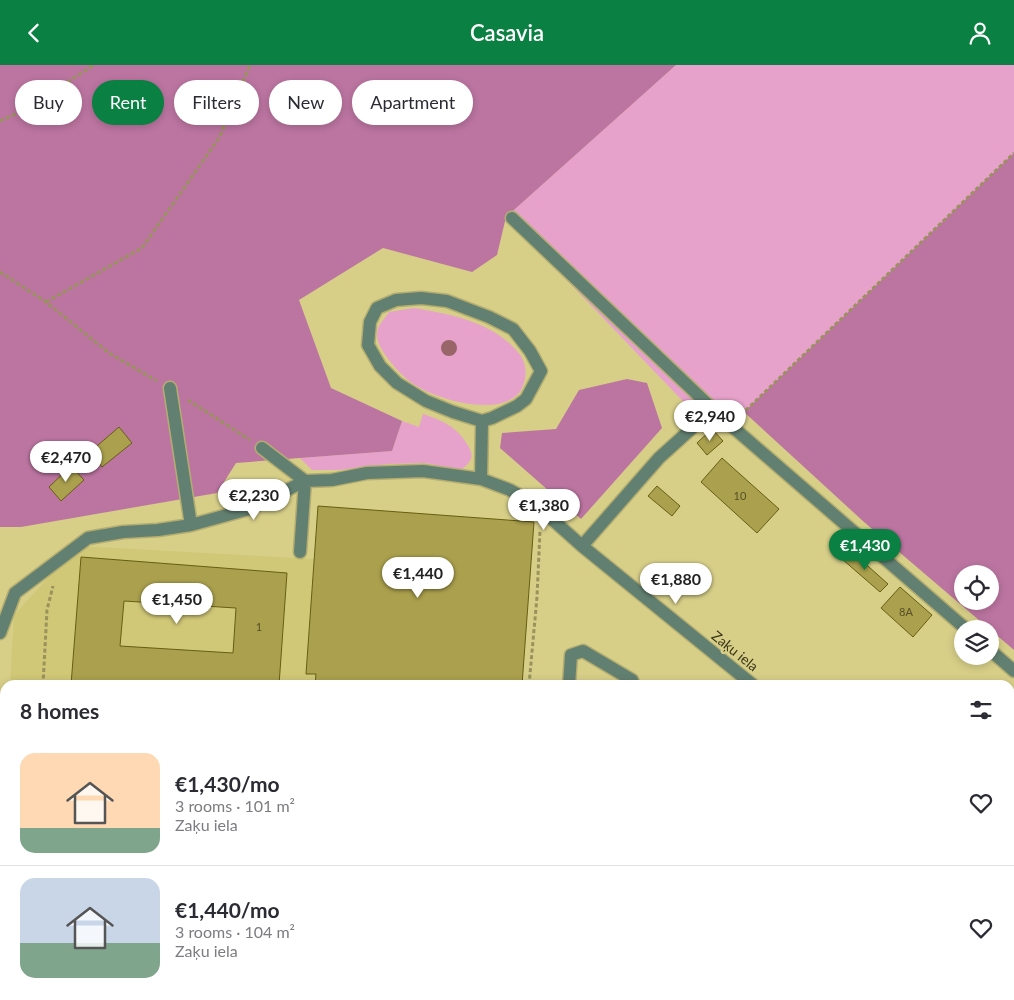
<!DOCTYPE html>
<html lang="en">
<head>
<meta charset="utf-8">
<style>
  :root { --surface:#fff; --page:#f2f2f3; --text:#2b2b33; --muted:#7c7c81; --line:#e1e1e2; --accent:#0b8043 }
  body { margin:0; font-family:Lato,sans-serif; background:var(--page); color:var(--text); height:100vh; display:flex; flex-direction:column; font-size:19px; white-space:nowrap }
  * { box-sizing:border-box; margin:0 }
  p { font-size:16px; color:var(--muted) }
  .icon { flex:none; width:28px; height:28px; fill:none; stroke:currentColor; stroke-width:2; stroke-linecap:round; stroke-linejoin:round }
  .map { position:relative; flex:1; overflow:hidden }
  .panel { position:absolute; left:0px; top:615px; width:1015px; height:320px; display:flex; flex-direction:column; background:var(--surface); border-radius:15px 15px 0 0; box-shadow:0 2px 8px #0003 }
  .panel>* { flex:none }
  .banner { position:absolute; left:15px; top:15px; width:500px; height:45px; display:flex; gap:10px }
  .controls { position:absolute; left:954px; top:500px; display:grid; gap:10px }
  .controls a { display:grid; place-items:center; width:45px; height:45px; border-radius:50%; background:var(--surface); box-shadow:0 2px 8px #0003; font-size:25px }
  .price { position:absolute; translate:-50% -42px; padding:0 11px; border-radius:18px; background:#fff; color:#222; font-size:16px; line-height:32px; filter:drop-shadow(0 1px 2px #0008) }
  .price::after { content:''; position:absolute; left:50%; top:30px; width:15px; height:11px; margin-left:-8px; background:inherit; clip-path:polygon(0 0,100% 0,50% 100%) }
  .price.on { background:var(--accent); color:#fff }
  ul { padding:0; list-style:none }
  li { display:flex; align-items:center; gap:15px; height:125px; padding:0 20px }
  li+li { border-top:1px solid var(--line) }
  li span { display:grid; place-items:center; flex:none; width:140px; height:100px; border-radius:15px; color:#555 }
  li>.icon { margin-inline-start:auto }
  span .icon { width:60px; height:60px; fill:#fffc; stroke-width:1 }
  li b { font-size:21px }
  h2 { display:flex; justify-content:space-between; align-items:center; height:60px; padding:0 20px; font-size:21px }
  .tag { padding:0 18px; border-radius:22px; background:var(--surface); box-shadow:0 2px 8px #0003; font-size:18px; line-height:45px }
  .tag.on { background:var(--accent); color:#fff }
  header { display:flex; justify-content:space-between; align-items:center; height:65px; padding:0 20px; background:var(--accent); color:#fff; font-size:22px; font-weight:600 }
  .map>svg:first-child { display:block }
  .built { fill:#d0c777 }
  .green { fill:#e6a2cb }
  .forest { fill:#bc75a1; fill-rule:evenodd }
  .building { fill:#aaa04d; stroke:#665e13; fill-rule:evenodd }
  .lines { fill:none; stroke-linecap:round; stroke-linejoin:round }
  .minor-casing { stroke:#b4ad70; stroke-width:15 }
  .path { stroke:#99925c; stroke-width:3; stroke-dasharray:4 2.5; stroke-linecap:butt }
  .minor { stroke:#628071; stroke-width:12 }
  .tree { fill:#986568 }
  .labels { text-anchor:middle; stroke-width:5; stroke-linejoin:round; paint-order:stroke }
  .number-label { font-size:11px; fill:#565026 }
  .street-label { font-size:14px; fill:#3a3619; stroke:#d7cf88 }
</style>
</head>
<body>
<header><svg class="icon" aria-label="back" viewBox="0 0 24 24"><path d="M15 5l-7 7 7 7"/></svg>Casavia<svg class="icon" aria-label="person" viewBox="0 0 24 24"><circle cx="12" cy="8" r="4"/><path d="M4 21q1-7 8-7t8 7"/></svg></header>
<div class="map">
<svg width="1014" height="935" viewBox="0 0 1014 935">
  <rect width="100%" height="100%" fill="#d7cf88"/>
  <path class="built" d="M77,481l237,13 -8,114 10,1 -1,11h-305l4,-70z"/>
  <path class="green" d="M676,0h338v88l-270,259 -43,8 -195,-203z
    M414,243c36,6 78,14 103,43 7,7 10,18 8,28 -1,4 -3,11 -6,14 -21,24 -81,7 -104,-8 -12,-8 -21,-18 -29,-29 -6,-9 -11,-17 -8,-28 2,-5 8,-11 11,-16z
    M423,349c20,7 33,12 44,30 8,12 5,18 -6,26l-36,-7 -37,1 -49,6h-27l-12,-12 92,-7 10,-30 17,6z"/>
  <path class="forest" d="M0,0h676l-170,152 -9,38 -25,17 -89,-24 -84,52 32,88 71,33 -10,30 -156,12 -19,30 -196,34h-21z
    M1014,88v497l-150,-128 -120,-110zM962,509h28v27h-28z
    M627,314l20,4 15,45 -81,91 -81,-71 2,-15 54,-4 23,-39z
    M699,930h143l-7,5h-140z"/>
  <path class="building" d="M119,362l13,16 -30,24 -12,-15z
    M712,364l11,12 -16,14 -10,-12z
    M722,393l57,51 -22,24 -56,-51z
    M71,401l13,14 -23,21 -12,-14z
    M657,421l23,20 -8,10 -24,-20z
    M318,441l216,16 -12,163h-207l1,-11h-10z
    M850,485l38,34 -8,8 -38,-33z
    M81,492l206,16 -8,112h-208zM124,536l112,7 -3,45 -113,-7z
    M900,522l32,28 -19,22 -32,-29z
    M435,930h51l1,5h-52z
    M525,930h15l1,4 -15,1z
    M612,930h59v5h-59z"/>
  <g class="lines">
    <g class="minor-casing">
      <path id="minor" d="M512,153l208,198 246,213
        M421,233l26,3 42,16 24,12 17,22 11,20 -15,28 -9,7 -25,12 -10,3 -29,-9 -27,-11 -29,-18 -17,-17 -12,-21 2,-23 7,-14 19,-8z
        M170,323l21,137
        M262,383l43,33 -5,71
        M481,414l1,-58
        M582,481l77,-88 42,-38 19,-4
        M0,568l15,-40 73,-55 35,-6 35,-2 33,-5 58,-16 56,-28 27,-1 35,-7 56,-2 58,8 29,11 25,14 47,42 171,139
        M990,585l24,21
        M569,620l2,-30 12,-4 49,29 2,5
        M0,758h5
        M0,776h5
        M1010,839l4,8
        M1010,864l4,1"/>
    </g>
    <path class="path" d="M0,56l24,-11 70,-45
      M0,207l46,30 63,51 48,28
      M46,237l96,-54 77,-110 31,-73
      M188,335l62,40
      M740,347h4l270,-259
      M43,620l4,-75 6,-24
      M529,620l8,-88 3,-66
      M0,723h5
      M396,935l30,-5"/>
    <use href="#minor" class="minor"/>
  </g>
  <circle class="tree" cx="449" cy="283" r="8"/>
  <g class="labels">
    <g class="number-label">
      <text x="740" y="435">10</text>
      <text x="906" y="551">8A</text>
      <text x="259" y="566">1</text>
    </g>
    <g class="street-label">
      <text transform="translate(735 586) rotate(39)" y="5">Zaķu iela</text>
    </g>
  </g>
</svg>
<div class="controls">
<a><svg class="icon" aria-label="locate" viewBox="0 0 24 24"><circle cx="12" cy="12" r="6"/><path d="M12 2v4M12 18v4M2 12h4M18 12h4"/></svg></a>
<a><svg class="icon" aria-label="layers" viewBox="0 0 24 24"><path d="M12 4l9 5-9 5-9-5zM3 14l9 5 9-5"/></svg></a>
</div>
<b class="price" style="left:710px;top:377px">€2,940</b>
<b class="price" style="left:66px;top:418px">€2,470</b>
<b class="price" style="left:254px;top:456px">€2,230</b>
<b class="price" style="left:544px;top:466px">€1,380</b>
<b class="price on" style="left:865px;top:506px">€1,430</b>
<b class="price" style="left:418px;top:534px">€1,440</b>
<b class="price" style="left:676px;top:540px">€1,880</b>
<b class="price" style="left:177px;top:560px">€1,450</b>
<div class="banner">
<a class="tag">Buy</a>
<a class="tag on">Rent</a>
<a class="tag">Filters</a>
<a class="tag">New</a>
<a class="tag">Apartment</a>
</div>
<section class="panel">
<h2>8 homes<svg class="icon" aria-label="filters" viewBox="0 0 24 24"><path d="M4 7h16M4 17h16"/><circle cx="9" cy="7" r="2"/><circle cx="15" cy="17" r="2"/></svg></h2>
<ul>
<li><span style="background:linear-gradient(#ffd9b3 75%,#7fa58c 0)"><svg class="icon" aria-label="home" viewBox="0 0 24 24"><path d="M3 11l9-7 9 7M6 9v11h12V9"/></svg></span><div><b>€1,430/mo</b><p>3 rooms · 101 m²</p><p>Zaķu iela</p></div><svg class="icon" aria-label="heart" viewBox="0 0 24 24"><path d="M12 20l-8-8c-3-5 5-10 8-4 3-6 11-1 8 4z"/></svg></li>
<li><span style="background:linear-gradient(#c9d6e8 65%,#7fa58c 0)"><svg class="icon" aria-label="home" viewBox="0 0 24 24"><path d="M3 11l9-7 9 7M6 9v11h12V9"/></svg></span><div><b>€1,440/mo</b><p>3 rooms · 104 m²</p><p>Zaķu iela</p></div><svg class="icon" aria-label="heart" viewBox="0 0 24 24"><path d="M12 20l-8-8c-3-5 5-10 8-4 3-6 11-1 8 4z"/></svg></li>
</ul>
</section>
</div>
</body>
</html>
